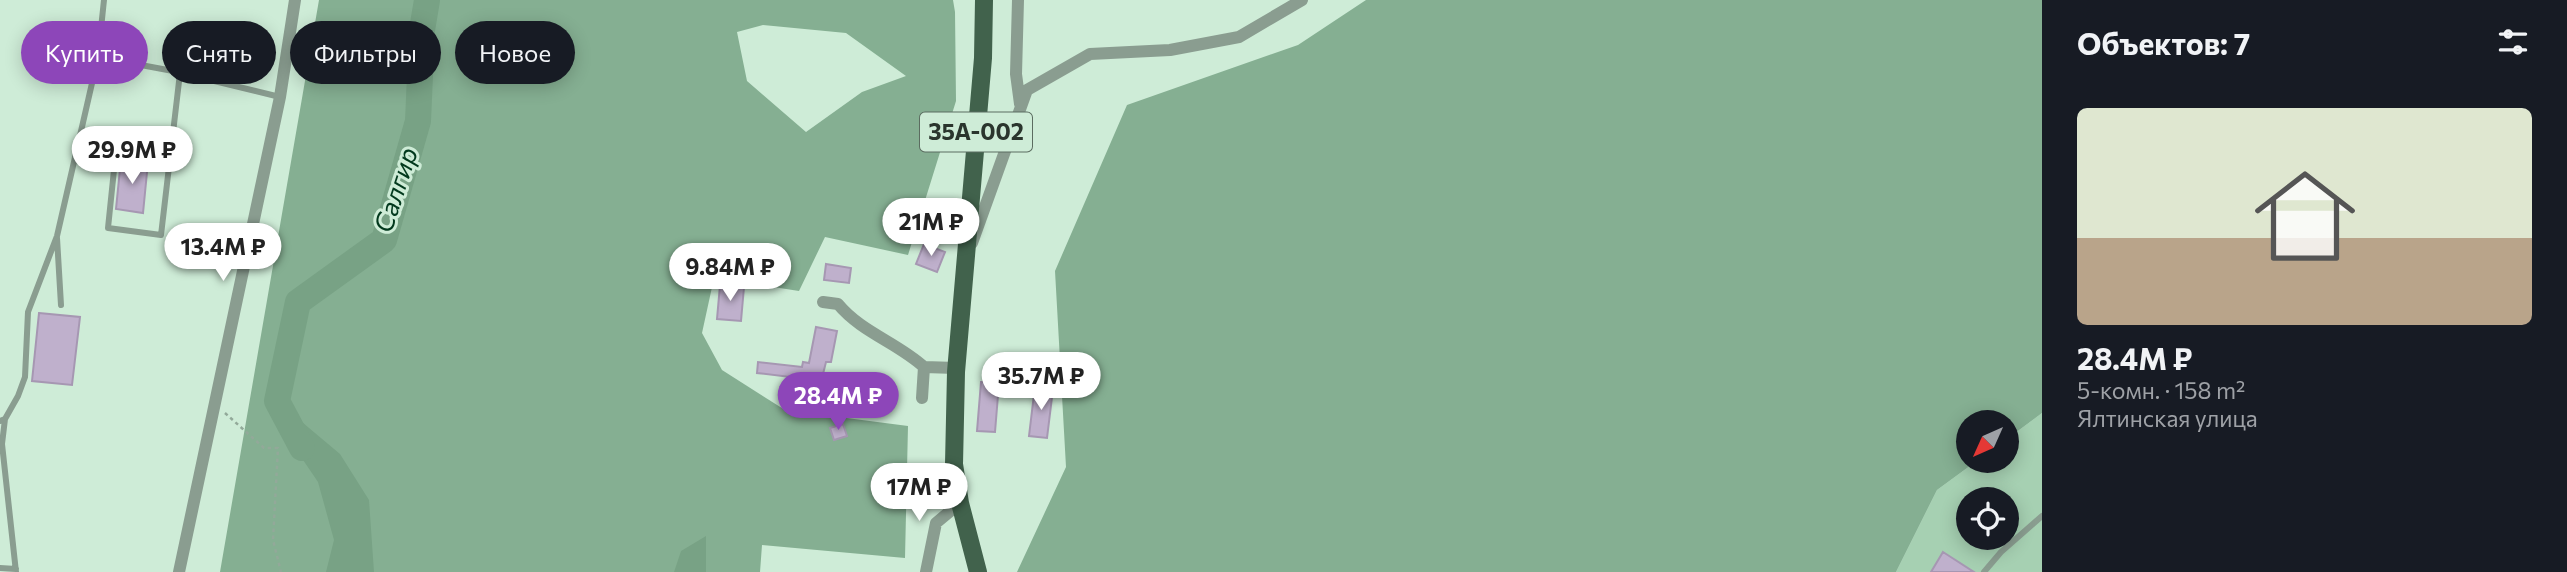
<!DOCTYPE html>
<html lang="ru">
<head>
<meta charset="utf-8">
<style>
  :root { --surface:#171b24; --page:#20242c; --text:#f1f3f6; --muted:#9ea1a6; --accent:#8d46b9 }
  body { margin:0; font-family:Commissioner,sans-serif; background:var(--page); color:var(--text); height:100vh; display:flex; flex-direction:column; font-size:26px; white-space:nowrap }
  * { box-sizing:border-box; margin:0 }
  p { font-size:23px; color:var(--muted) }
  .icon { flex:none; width:38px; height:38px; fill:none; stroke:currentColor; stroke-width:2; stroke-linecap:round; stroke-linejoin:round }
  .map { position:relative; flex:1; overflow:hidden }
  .side { display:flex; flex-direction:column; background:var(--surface); width:525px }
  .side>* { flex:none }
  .guide { position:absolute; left:21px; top:21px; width:665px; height:63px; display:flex; gap:14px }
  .needle { width:46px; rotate:225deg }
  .controls { position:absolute; left:1956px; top:410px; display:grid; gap:14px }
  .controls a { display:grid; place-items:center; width:63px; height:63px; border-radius:50%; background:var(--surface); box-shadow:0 4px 18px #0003; font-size:35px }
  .price { position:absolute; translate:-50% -60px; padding:0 16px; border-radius:24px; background:#fff; color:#222; font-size:23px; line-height:46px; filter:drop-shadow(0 2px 4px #0008) }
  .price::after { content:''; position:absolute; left:50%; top:42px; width:21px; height:16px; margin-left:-10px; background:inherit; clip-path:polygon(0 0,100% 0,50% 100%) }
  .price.selected { background:var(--accent); color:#fff }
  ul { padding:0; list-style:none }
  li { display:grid; align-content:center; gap:14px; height:371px; padding:0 35px }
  li span { display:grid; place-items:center; height:217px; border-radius:10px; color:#555 }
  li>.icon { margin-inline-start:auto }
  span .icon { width:126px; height:126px; fill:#fffc; stroke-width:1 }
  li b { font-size:30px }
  h2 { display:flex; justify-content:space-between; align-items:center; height:84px; padding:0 35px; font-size:30px }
  .tag { padding:0 24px; border-radius:32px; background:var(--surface); box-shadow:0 4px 18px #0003; font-size:24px; line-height:63px }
  .tag.selected { background:var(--accent); color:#fff }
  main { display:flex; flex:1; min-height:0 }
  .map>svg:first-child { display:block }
  .green { fill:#a6d0b2; fill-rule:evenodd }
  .forest { fill:#85af92; fill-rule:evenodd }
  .water { fill:#78a285 }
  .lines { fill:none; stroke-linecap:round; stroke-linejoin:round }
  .river { stroke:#78a285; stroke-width:26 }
  .building { fill:#bfb0cc; stroke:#a697b2; stroke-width:2 }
  .path { stroke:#92a999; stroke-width:2.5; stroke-dasharray:3.5 3.5; stroke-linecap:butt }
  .service { stroke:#8a9d90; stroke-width:6 }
  .minor { stroke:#8a9d90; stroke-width:12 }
  .primary { stroke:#41624c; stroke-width:18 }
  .labels { text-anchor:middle; stroke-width:6; stroke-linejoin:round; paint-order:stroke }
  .shield { fill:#ceecd7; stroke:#5b6c60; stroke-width:2 }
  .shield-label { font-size:23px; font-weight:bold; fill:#2a352d }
  .water-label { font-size:26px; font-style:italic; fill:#02391d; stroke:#ceecd7 }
</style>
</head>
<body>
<main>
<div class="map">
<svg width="2042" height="572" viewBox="0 0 2042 572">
  <rect width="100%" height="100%" fill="#ceecd7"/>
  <path class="green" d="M2042,413v159h-146l41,-82 41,-30h29v-21zM1969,499h38v38h-38z"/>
  <path class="forest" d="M319,0h634l2,12 1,89 -48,154 -83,-18 -26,54 -85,-13 -12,55 20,37 63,40 123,16 -3,132 -143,-13 -2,27h-540zM763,25l83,8 60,43 -44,16 -56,40 -59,-51 -10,-49z
    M1366,0h676v413l-35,26v-17h-38v38h9l-41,30 -41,82h-879l49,-105 -11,-196 72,-166 171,-60z"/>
  <path class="water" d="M290,412l50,42 29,46 5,72h-48l8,-32 -16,-58 -38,-56z
    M706,536v36h-32l7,-21z"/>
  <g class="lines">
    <path class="river" d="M302,448l-25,-47 21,-99 86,-62 34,-119 4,-91 5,-30"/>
  </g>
  <path class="building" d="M121,159l27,3 -5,51 -27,-4z
    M924,244l21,8 -8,20 -21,-8z
    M826,264l25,4 -2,15 -25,-3z
    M720,285l24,2 -3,34 -24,-2z
    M39,313l41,4 -8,68 -40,-4z
    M816,327l21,4 -6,31h-5l-7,28 -21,-6 1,-6 -42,-5 1,-11 44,5 1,-5 6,1z
    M1002,355l27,3 -2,22 -27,-4z
    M981,382l18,1 -4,49 -18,-1z
    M1035,386l18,3 -6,49 -18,-2z
    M843,424l4,12 -13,4 -4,-12z
    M1943,552l31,20h-43z"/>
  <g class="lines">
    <path class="path" d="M225,413l39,35h14l-5,92 8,32"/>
    <path class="service" d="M104,0l-6,57 75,14 107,26
      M173,138l-55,-7 -10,97 53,7 19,-162
      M57,238l4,67
      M5,419l-3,25 14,128
      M0,421l5,-2 13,-23 7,-19 3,-65 29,-76 41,-179
      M0,568l16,1
      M1984,572l17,-20 41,-36"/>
    <path class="minor" d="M1018,0l-2,74 4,30
      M972,243l55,-153 63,-36 80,-4 69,-13 63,-37
      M823,302l15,2c23,28 60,39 86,63l32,1
      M922,398l2,-31
      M179,572l101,-475 15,-97
      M926,572l10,-49 24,-20"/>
    <path class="primary" d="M978,572l-18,-69 -6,-39 2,-92 27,-314 1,-58"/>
  </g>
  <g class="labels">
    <rect class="shield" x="920" y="112.5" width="112" height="39" rx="5"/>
    <g class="shield-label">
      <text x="976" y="140">35А-002</text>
    </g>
    <g class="water-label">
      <text transform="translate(396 190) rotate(-72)" y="9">Салгир</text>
    </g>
  </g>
</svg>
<div class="controls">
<a><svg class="needle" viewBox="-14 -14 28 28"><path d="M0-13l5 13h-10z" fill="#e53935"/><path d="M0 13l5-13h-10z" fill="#9ea1a6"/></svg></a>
<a><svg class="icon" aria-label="locate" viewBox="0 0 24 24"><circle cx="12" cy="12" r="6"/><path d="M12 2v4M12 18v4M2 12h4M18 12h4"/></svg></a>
</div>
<b class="price" style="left:132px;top:186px">29.9M ₽</b>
<b class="price" style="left:931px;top:258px">21M ₽</b>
<b class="price" style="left:223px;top:283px">13.4M ₽</b>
<b class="price" style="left:730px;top:303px">9.84M ₽</b>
<b class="price" style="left:1041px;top:412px">35.7M ₽</b>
<b class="price selected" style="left:838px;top:432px">28.4M ₽</b>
<b class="price" style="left:919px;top:523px">17M ₽</b>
<div class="guide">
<a class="tag selected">Купить</a>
<a class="tag">Снять</a>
<a class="tag">Фильтры</a>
<a class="tag">Новое</a>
</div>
</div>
<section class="side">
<h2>Объектов: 7<svg class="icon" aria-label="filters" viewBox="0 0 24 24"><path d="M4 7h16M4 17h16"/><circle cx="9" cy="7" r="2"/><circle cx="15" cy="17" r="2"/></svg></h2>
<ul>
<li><span style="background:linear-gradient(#dfe7d0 60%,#b9a48a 0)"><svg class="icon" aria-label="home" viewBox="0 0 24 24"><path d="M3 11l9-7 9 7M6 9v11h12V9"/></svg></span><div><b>28.4M ₽</b><p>5-комн. · 158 m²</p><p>Ялтинская улица</p></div></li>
</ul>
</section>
</main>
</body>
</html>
